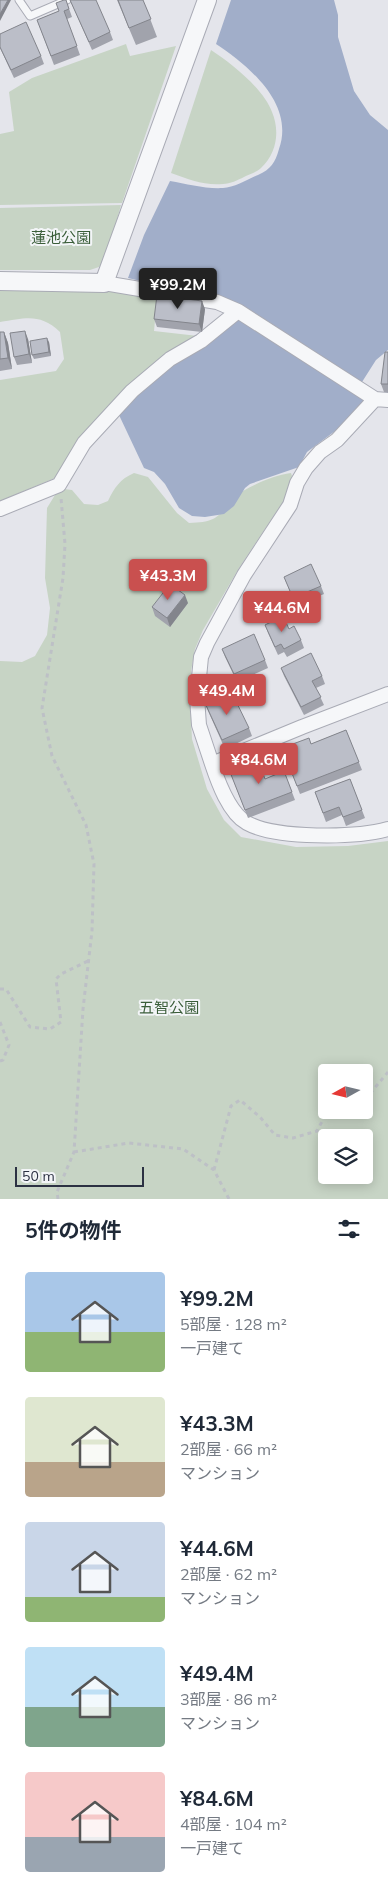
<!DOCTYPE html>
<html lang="ja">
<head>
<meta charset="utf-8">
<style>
  :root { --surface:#fff; --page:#f6f6f7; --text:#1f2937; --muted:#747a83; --accent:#c9504f }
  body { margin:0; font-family:Mulish,"Noto Sans JP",sans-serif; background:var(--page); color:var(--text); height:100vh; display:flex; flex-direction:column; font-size:19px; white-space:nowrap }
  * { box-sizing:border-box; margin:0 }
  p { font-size:16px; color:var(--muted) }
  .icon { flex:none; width:28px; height:28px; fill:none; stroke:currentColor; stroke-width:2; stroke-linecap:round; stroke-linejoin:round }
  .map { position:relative; height:1199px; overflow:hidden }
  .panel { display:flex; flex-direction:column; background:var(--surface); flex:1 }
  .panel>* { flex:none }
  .needle { width:32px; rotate:262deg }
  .controls { position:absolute; left:318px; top:1064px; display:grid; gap:10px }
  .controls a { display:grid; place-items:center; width:55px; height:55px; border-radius:5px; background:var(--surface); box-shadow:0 2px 12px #0003; font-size:25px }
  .scale { position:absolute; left:15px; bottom:12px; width:129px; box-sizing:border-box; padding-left:5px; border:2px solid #2c3143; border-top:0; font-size:14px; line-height:18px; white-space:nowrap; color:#2c3143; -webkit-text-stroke:4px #f3f5f8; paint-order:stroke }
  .price { position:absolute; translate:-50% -42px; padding:0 11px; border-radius:5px; background:var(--accent); color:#fff; font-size:16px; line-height:32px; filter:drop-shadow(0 1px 2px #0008) }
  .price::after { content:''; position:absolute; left:50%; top:30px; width:15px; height:11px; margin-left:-8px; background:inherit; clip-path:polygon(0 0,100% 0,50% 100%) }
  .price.active { background:#222; color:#fff }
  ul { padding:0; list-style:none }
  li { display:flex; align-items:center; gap:15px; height:125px; padding:0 25px }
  li span { display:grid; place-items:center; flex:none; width:140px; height:100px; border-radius:5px; color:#555 }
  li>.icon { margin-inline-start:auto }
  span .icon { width:60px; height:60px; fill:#fffc; stroke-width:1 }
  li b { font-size:21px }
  h2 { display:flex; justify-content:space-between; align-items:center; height:60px; padding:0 25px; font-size:21px }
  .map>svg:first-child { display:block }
  .green { fill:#c7d4c5; fill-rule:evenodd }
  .water { fill:#a1aec9 }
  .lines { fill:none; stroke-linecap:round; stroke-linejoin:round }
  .service-casing { stroke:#a9abb5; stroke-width:9 }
  .minor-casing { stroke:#a9abb5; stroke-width:16 }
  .tertiary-casing { stroke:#a9abb5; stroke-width:20 }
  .path { stroke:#bdc0c6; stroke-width:3; stroke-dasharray:4 4; stroke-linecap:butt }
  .service { stroke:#f6f7f9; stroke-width:7 }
  .minor { stroke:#f6f7f9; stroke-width:14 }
  .tertiary { stroke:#f6f7f9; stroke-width:18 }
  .wall { fill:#a1a3ac }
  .shaded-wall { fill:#83858c }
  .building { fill:#bbbec8; stroke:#83858c }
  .labels { text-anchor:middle; stroke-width:4; stroke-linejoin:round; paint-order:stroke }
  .park-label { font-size:15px; fill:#3b5e3a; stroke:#f3f5f8 }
</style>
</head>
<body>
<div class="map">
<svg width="388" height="1199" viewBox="0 0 388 1199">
  <rect width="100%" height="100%" fill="#e4e5eb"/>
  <path class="green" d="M126,44l4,12 46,-10 -54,157 -122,2v-71l14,-3 -5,-39 23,-14z
    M211,50c20,13 53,39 61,62 8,19 5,41 -11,56 -4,4 -11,6 -17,9 -6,3 -14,7 -21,7 -18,2 -35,-5 -52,-11z
    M121,205l-14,50 -8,12 -9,3h-90v-62z
    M0,289h95l62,10 -3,32 44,5 -143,142 -55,23v-121l56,-9 8,-12 -4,-27c-20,-19 -34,-14 -60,-10z
    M134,473l14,4 29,36 12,10c26,-1 26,-4 43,-21 3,-4 7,-9 11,-11 14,-8 32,-16 48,-18l1,3 -5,20 -48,72 -36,62 -8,19 -4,22 -1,30 2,38 15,50 17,31 17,17 55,10 52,-1 40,-5v358h-388v-538l22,1 13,-6 12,-21 3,-27 -5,-30 2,-70 8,-13 9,-6 8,1 12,14 14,1 10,-4c6,-13 12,-22 26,-28zM326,1072h38v38h-38zM326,1138h38v37h-38z"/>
  <path class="water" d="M231,0h103l4,15v22l16,54 16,24 18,15v220l-12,10 -14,22 -118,-76 -25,-10 -32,-4 -59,-14 16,-43 26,-54c17,3 35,8 53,7 11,0 25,-9 35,-13 13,-6 17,-12 21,-26 16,-45 -30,-83 -63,-105z
    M238,318l126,82 -21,25 -36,27 -8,15 -49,17 -5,4 -11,18 -10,8 -19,3 -13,-1 -13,-8 -14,-24 -11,-12 -10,-4 -25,-53c35,-39 76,-68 119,-97z"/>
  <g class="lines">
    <g class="service-casing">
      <path id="service" d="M19,0l11,16 37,-16"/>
    </g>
    <g class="minor-casing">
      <path id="minor" d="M104,283l113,19 21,9 137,88 13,1
        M0,509l59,-24 25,-42 48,-52 38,-32 31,-18 37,-30
        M388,694l-86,33 -90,37c6,18 17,49 35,59 29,16 109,15 141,6
        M212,764l-13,-39 -2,-27 4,-41 6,-14 37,-68 46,-70 7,-22 9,-15 14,-16 17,-12 38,-41"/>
    </g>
    <g class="tertiary-casing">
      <path id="tertiary" d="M0,281l104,2 103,-283"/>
    </g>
    <path class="path" d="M0,989h6l24,38 20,2 11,-7 -5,-43 5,-5 27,-13
      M0,1022l9,23 -6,15 -3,1
      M364,1094l4,2 20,-24
      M74,1152l55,-9 54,6 31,21 15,29
      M214,1170l17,-64 9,-6 20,17 15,18 18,3 24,-7 11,-21
      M58,1199l-1,-7 17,-40 9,-143 9,-78 2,-67 -8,-39 -34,-69 -10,-48 21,-130 2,-34 -4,-46"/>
    <use href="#service" class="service"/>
    <use href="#minor" class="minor"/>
    <use href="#tertiary" class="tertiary"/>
  </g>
  <path class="wall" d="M66,0l6,17 -5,2 13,36 -26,10 -17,-45 22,-9z
    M70,0l40,32 3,8 -21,10z
    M117,0h26l14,37 -21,8z
    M0,34l41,22 3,8 -30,14 -14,-30z
    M205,309l-3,23 -45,-5 -3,-8z
    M0,332h4l4,11 4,26 -12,2z
    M28,339l4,24 -15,2 -3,-8z
    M49,342l2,14 -17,3 -2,-4z
    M388,352v40h-4l-3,-8z
    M284,577l37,9 3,8 -28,12z
    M188,603l-18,24 -15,-11 -3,-9z
    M265,625l24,4 12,11 3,8 -17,9 -3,-5 -6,3 -10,-22z
    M222,649l43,11 3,8 -31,14 -12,-25z
    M281,668l41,8 3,8 -9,4 8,17 -20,10 -20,-39z
    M199,684l22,9 1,2 27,33 3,8 -27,13 -17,-38 -3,-8 3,-1z
    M346,730l16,40 -62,24 -18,-46 29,-4z
    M284,771l11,29 -47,18 -18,-46 35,7z
    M350,779l15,39 -19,8 -4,-11 -16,7 -11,-30z"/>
  <path class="shaded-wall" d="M8,0h3l-11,21v-7z
    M202,301l3,8 -3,23 -3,-8z
    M25,331l3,8 4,24 -3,-9z
    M4,332l4,11 4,26 -4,-11z
    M47,338l2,4 2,14 -2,-4z
    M185,595l3,8 -18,24 -3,-9z"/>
  <path class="building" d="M0,0h8l-8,14z
    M64,0h2l3,9 -5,2 13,35 -26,10 -14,-36 22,-9 -3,-8z
    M70,0h26l14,32 -21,10z
    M118,0h25l8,19 -22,9z
    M26,22l15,34 -30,14 -11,-23v-13z
    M157,295l45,6 -3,23 -45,-5z
    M25,331l4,23 -15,3 -4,-24z
    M0,332h4l4,26 -8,1z
    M47,338l2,14 -17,3 -2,-14z
    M385,352h3v32h-7z
    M311,564l10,22 -28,12 -9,-21z
    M170,584l15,11 -18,23 -15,-11z
    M283,616l6,13 5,-3 7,14 -17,9 -3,-5 -6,3 -10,-22z
    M254,634l11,26 -31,14 -12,-25z
    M311,653l11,23 -10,5 9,16 -20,10 -20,-39z
    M212,677l9,16 -14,7 -8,-16z
    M231,691l18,37 -27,12 -17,-37z
    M346,730l13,32 -62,24 -15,-38 27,-10 2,6z
    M258,761l7,18 19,-8 8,21 -47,18 -15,-38z
    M350,779l12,31 -19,7 -4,-10 -16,6 -8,-21z"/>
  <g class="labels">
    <g class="park-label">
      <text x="61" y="243">蓮池公園</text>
      <text x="169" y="1013">五智公園</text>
    </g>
  </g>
</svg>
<div class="controls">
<a><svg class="needle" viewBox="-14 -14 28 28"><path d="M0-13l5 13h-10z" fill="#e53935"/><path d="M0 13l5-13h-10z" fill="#747a83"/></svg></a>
<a><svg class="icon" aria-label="layers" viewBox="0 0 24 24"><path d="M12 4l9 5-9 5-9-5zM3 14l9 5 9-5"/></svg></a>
</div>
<div class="scale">50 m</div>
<b class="price active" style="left:178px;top:310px">¥99.2M</b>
<b class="price" style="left:168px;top:601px">¥43.3M</b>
<b class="price" style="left:282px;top:633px">¥44.6M</b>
<b class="price" style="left:227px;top:716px">¥49.4M</b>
<b class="price" style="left:259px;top:785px">¥84.6M</b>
</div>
<section class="panel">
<h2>5件の物件<svg class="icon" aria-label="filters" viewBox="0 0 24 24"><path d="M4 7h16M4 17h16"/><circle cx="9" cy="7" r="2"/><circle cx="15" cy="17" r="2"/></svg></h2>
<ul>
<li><span style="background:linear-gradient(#a9c7e8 60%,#8fb573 0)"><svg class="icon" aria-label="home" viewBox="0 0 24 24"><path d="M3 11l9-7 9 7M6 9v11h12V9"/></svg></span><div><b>¥99.2M</b><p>5部屋 · 128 m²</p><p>一戸建て</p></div></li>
<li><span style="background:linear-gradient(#dfe7d0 65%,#b9a48a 0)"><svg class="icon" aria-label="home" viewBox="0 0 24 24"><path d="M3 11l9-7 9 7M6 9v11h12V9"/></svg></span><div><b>¥43.3M</b><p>2部屋 · 66 m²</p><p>マンション</p></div></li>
<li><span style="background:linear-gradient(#c9d6e8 75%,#8fb573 0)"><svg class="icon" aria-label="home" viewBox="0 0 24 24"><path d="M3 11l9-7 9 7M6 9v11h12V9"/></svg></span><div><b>¥44.6M</b><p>2部屋 · 62 m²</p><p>マンション</p></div></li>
<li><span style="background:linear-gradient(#bfe0f5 60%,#7fa58c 0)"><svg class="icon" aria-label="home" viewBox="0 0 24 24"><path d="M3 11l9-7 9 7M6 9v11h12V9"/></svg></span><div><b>¥49.4M</b><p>3部屋 · 86 m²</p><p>マンション</p></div></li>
<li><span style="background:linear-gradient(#f6c9c9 65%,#9aa5b1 0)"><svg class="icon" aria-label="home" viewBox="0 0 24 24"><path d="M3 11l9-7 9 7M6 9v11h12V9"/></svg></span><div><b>¥84.6M</b><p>4部屋 · 104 m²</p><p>一戸建て</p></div></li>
</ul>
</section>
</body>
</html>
